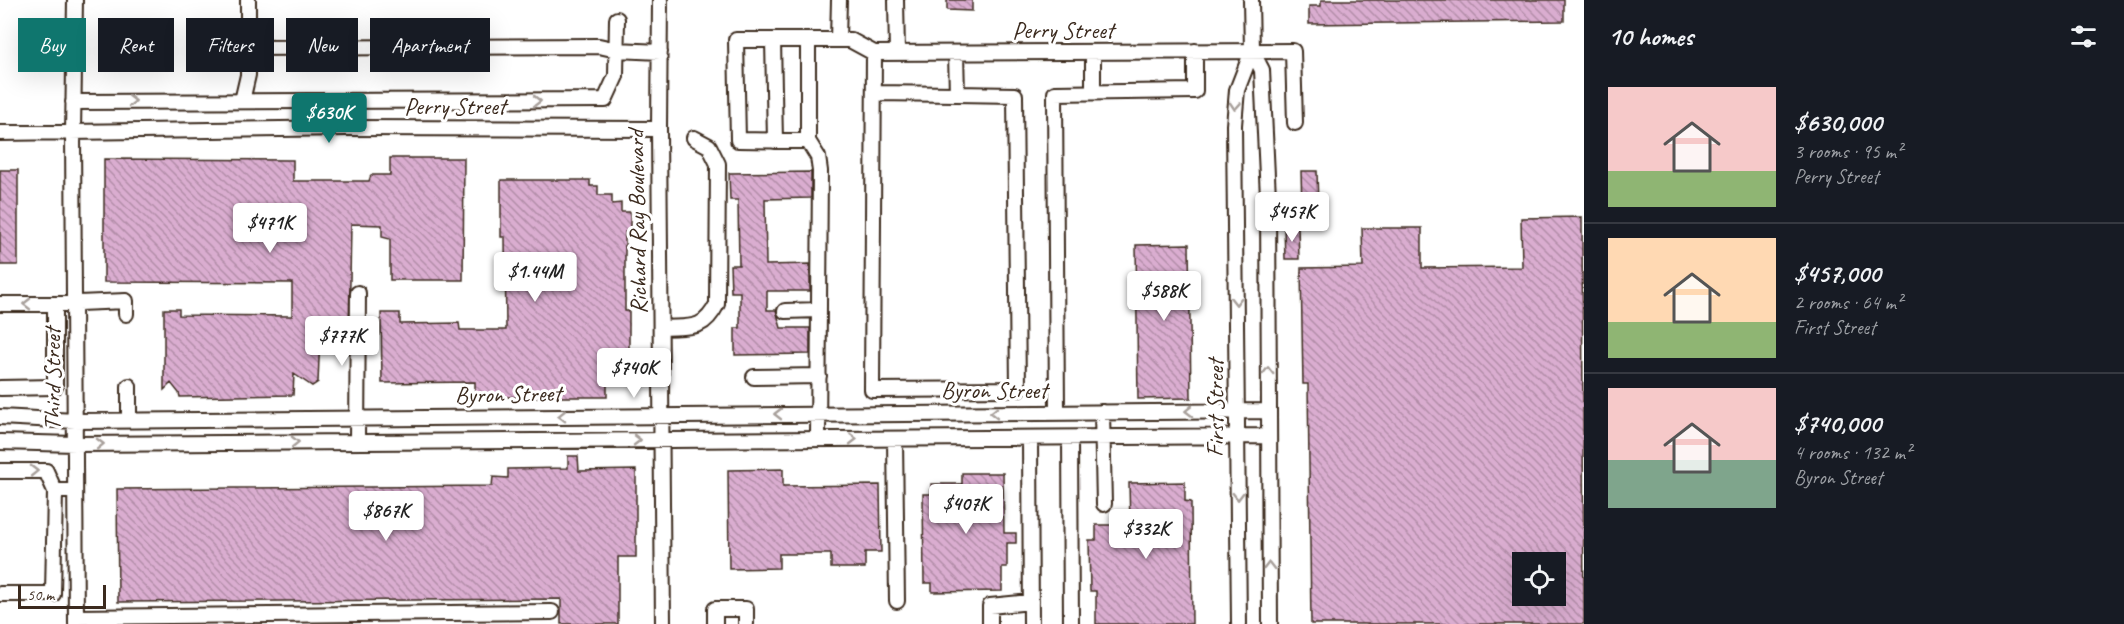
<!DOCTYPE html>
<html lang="en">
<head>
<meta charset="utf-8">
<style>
  :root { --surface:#171b24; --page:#20242c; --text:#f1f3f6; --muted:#9ea1a6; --line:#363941; --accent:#0f766e }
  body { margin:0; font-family:Caveat,sans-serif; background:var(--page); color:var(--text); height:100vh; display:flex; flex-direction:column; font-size:22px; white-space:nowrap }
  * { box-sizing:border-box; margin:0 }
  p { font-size:20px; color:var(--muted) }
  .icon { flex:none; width:33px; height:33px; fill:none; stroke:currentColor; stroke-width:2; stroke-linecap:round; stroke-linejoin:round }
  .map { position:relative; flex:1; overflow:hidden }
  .sheet { display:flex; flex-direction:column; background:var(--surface); width:540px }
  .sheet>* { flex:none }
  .banner { position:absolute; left:18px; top:18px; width:570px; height:54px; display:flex; gap:12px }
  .tools { position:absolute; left:1512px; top:552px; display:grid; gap:12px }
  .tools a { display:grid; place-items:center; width:54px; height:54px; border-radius:0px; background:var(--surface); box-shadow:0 6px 24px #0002; font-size:30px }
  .scale { position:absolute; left:18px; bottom:15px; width:88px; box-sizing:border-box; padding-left:6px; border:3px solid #3b2a1e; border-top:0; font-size:16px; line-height:21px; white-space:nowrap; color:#3b2a1e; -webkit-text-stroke:4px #fff; paint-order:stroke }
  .price { position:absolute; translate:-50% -51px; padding:0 14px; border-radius:6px; background:#fff; color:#222; font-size:20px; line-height:39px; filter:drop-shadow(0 2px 3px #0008) }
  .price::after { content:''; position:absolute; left:50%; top:36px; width:18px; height:14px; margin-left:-9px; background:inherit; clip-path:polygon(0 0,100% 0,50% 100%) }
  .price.active { background:var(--accent); color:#fff }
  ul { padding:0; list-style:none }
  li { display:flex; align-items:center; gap:18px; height:150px; padding:0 24px }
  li+li { border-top:2px solid var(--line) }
  li span { display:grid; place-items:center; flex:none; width:168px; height:120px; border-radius:0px; color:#555 }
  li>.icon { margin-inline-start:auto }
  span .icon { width:72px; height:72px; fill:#fffc; stroke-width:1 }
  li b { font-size:26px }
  h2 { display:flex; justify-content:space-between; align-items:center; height:72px; padding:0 24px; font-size:26px }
  .tag { padding:0 21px; border-radius:0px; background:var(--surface); box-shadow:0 6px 24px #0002; font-size:21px; line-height:54px }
  .tag.active { background:var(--accent); color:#fff }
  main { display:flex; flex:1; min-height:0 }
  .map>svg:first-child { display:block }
  .building { fill:url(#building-back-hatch); stroke:#3b2a1e; stroke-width:1.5; fill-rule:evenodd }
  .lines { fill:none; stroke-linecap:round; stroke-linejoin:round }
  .minor-casing { stroke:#3b2a1e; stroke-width:18 }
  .minor { stroke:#fff; stroke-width:14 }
  .oneway { stroke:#a79f9a }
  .labels { text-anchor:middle; stroke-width:6; stroke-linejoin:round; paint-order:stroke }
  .street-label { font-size:24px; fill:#3b2a1e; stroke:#fff }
</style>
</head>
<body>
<main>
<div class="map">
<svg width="1584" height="624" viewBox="0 0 1584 624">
  <defs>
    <pattern id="building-back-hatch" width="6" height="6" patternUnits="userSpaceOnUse" patternTransform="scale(1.5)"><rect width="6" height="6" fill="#daadd0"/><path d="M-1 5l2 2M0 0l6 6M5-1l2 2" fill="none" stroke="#b28da8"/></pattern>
  </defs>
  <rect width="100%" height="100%" fill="#fff"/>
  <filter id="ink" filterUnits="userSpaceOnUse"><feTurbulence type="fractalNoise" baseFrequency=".0167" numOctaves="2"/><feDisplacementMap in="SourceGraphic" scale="12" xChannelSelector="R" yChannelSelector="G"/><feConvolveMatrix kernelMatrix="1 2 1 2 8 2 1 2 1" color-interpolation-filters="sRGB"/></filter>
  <g filter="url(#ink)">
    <path class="building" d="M947,0h25v11l-25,-1z
      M1321,0h243v21l-255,3v-18h12z
      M390,158h74l-1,122h-73v-41l-8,-2v-12l-31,-1 -2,112h-29l-2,46 -6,4 -18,-12 -1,21 -113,2 -1,-4 -8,-10 -7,7v-81h15v6l113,1v-33l-188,-1v-123l189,1v21h76l2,-6h19z
      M0,170h18v95h-18z
      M1301,171h16l1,36h-16z
      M811,172v26l-46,1 1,66 44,-1v27h-43v19h9l5,18h29v26l-75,1v-27h5v-36h-9l-1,-27h9l-1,-65h-8l-1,-27z
      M501,180h89v6h8v9h14v9l9,-1v9h9v20h-5v79h4v50h-22v36h-132v-15l-93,1 -1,-70h19v11l59,-1 1,7h46l-1,-93h-4z
      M1582,217l2,407h-273l-3,-240h-5l-2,-116 62,-1 -1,-39h60v40l100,-1 -1,-49zM1522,562h34v34h-34z
      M1284,227h14l1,32h-14z
      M1189,244l2,154 -53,1 -2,-154z
      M568,456h10l1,15 57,-1v87h-18v67h-57v-25l-443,3 -1,-113 375,-3 1,-9 15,1v-9l60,-1z
      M783,469v17l97,-1 1,67h-16v16h-34v-14h-52v14l-50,1 -1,-99z
      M962,473h41l1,60h12v10h-9v24h-5v24l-70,1v-9h-8l-1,-89h8v-10h31z
      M1185,482v19l6,1 1,122h-96v-33h-6l-1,-51h7v-15h34l-1,-42z"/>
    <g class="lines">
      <g class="minor-casing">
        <path id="minor" d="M75,0l-2,133 3,491
          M660,0l-1,129 4,495
          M896,0l1,53
          M773,40l2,101
          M808,40v101l-70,-1 -2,-100h114l24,13 419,-2 2,72
          M838,40l1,-40
          M248,48l351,-2 18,4 43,2
          M1252,51l10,19 6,127 2,427
          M1093,52v40
          M874,53l-2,337 146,-1 -3,-294 -58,-1 -1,-41
          M874,93l83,1
          M242,101l6,-26v-75
          M73,102l532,-2 11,-24 1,-57
          M0,133l346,-5 313,1
          M808,141l10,16 2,14 -2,268
          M0,304h55
          M785,311l34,-1
          M661,328c28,-2 42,4 56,-24l1,-140 -9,-18 -15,-8
          M754,377l65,-1
          M0,388l55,-1v-83l71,-3v13
          M1057,412l-2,-319 140,-2v-40
          M1102,412l2,92
          M0,417l75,4 1193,-10
          M129,420v-34
          M1030,438l1,186
          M1070,438l1,186
          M895,439l2,162
          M357,441l1,-148
          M0,442l75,2 1193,-8
          M0,471h46l9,20
          M0,594h53l2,-103h20
          M76,617l476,-5
          M715,624v-15h31v15
          M990,624v-18l41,-4
          M1239,624l-5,-499 3,-35 15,-39 -1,-51"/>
      </g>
      <use href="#minor" class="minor"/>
    </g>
    <defs><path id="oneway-chevron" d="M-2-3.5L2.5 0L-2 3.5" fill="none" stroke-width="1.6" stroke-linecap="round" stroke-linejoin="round" transform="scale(1.5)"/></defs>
    <g class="oneway">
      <use href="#oneway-chevron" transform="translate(132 101)"/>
      <use href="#oneway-chevron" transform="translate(537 101)"/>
      <use href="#oneway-chevron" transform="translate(1235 106) rotate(94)"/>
      <use href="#oneway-chevron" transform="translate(1236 301) rotate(89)"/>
      <use href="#oneway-chevron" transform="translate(27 304) rotate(180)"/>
      <use href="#oneway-chevron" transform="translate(1268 371) rotate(-90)"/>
      <use href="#oneway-chevron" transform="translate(1189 411) rotate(179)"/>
      <use href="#oneway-chevron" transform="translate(994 413) rotate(180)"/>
      <use href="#oneway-chevron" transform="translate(778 414) rotate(180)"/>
      <use href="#oneway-chevron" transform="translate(562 416) rotate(179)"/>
      <use href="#oneway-chevron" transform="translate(853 439)"/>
      <use href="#oneway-chevron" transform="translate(637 440)"/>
      <use href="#oneway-chevron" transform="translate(295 442) rotate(-1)"/>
      <use href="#oneway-chevron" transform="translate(100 444) rotate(-1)"/>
      <use href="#oneway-chevron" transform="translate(34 471) rotate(-1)"/>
      <use href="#oneway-chevron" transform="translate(1238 496) rotate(89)"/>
      <use href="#oneway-chevron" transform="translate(1269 566) rotate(-90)"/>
    </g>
  </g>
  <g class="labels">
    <g class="street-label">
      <text x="1063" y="38">Perry Street</text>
      <text x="455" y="114">Perry Street</text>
      <text transform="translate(637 222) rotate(-91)" y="8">Richard Ray Boulevard</text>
      <text transform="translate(52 379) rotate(-90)" y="8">Third Street</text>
      <text x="994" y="398">Byron Street</text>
      <text transform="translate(508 394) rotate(-1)" y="8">Byron Street</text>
      <text transform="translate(1215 408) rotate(-90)" y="8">First Street</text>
    </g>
  </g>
</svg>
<div class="tools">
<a><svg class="icon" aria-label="locate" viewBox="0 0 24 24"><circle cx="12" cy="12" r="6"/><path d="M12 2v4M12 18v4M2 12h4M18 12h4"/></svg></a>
</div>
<div class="scale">50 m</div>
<b class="price active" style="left:329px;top:144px">$630K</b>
<b class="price" style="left:1292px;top:243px">$457K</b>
<b class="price" style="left:270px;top:254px">$471K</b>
<b class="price" style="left:535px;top:303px">$1.44M</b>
<b class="price" style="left:1164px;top:322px">$588K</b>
<b class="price" style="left:342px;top:367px">$777K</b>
<b class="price" style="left:634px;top:399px">$740K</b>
<b class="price" style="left:966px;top:535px">$407K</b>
<b class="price" style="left:386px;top:542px">$867K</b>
<b class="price" style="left:1146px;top:560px">$332K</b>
<div class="banner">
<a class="tag active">Buy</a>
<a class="tag">Rent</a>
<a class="tag">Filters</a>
<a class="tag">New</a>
<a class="tag">Apartment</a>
</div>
</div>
<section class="sheet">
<h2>10 homes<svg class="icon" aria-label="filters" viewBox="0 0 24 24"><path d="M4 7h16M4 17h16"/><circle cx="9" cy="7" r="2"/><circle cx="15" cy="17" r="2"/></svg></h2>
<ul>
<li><span style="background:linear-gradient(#f6c9c9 70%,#8fb573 0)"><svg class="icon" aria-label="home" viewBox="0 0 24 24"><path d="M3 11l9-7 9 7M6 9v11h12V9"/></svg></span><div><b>$630,000</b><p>3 rooms · 95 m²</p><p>Perry Street</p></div></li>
<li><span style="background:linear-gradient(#ffd9b3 70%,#8fb573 0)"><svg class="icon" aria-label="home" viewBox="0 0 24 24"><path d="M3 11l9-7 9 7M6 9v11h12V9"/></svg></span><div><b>$457,000</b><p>2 rooms · 64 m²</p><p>First Street</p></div></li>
<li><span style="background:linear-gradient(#f6c9c9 60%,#7fa58c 0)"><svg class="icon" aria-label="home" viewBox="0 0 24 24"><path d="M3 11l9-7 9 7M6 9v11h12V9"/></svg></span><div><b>$740,000</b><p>4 rooms · 132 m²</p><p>Byron Street</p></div></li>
</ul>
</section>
</main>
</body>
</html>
